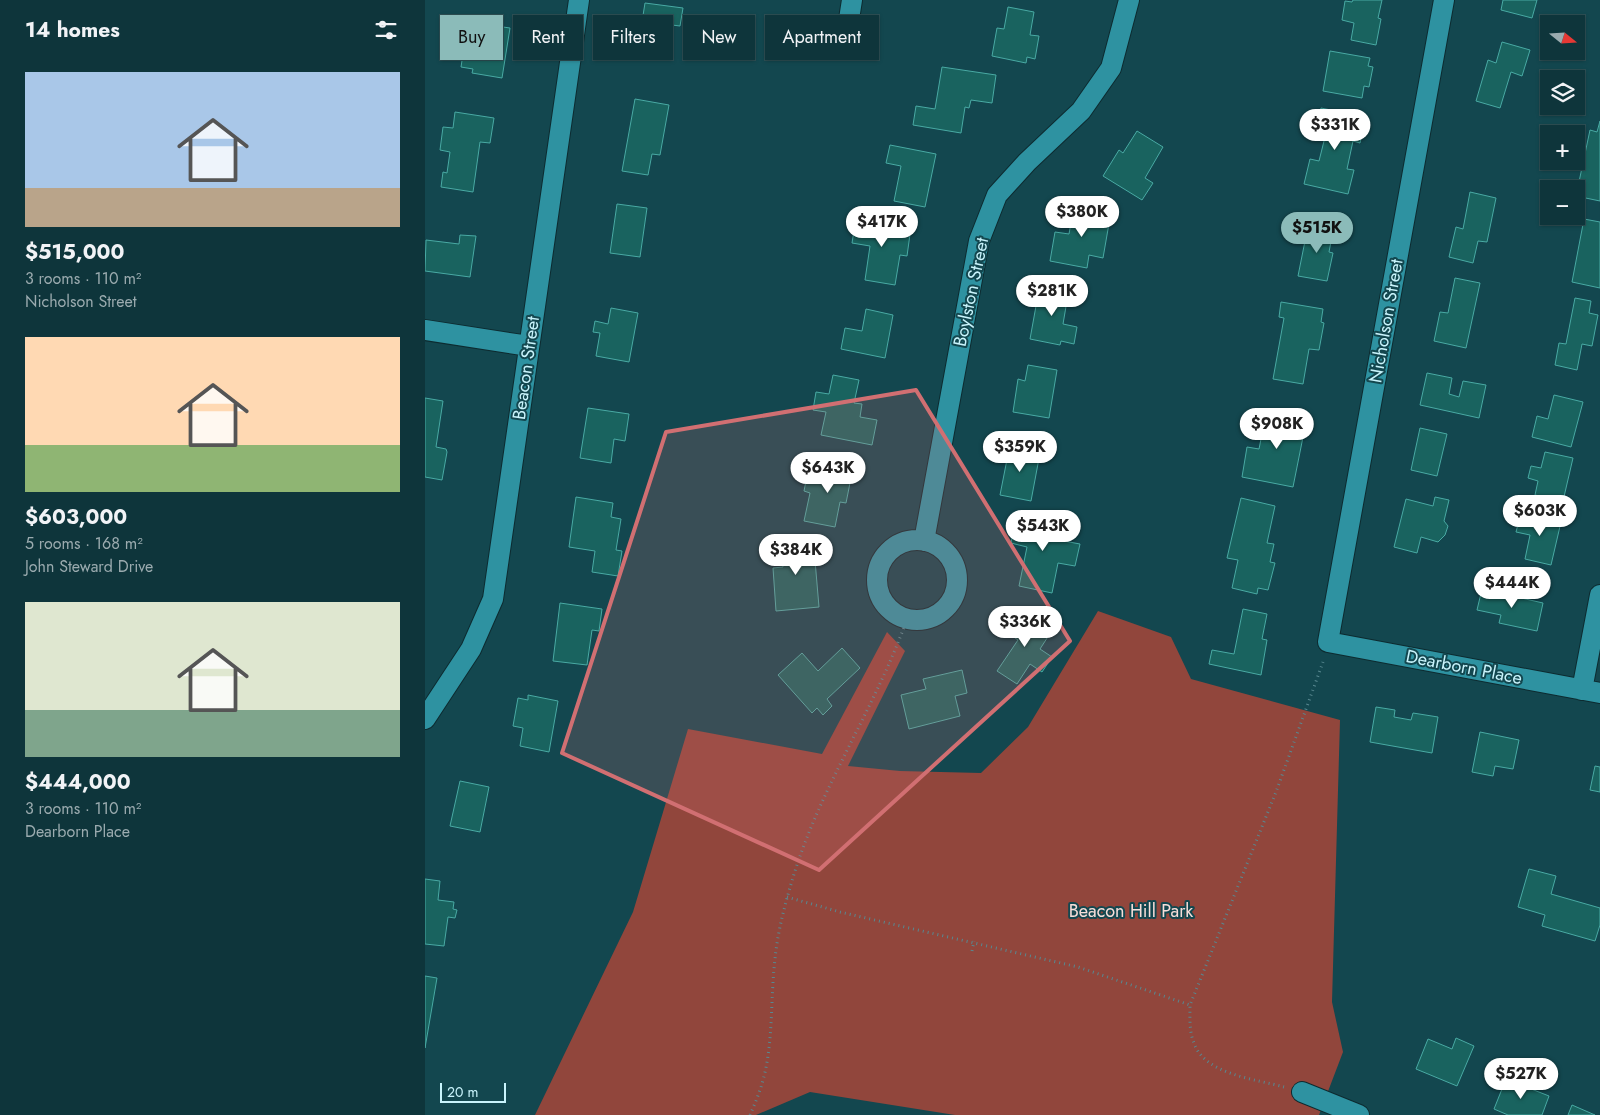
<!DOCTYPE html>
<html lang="en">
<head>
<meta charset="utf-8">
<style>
  :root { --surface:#0e353b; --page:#173d42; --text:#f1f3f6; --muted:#9babaf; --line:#2e5055; --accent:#8bbbb9 }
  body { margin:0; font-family:Jost,sans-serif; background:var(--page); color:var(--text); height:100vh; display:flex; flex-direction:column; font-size:19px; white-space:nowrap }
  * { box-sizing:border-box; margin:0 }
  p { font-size:16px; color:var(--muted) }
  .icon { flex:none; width:28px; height:28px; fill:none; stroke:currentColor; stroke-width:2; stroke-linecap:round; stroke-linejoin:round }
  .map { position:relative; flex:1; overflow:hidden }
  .panel { display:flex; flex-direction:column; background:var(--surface); width:425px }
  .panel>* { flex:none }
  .top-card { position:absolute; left:15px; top:15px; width:475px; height:45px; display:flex; gap:10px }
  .needle { width:32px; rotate:108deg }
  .tools { position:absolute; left:1115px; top:15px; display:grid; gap:10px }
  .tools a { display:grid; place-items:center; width:45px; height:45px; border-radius:0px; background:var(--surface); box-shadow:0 1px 4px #0004,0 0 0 1px var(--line); font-size:25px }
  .scale { position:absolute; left:15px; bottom:12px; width:66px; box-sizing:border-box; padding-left:5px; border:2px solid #c9f4fc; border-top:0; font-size:14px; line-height:18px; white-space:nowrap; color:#c9f4fc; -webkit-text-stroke:4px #13474f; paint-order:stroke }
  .price { position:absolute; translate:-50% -42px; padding:0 11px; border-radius:18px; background:#fff; color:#222; font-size:16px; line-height:32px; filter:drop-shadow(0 1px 2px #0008) }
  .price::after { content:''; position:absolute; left:50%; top:30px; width:15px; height:11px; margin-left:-8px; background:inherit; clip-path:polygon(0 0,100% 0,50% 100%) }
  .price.on { background:var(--accent); color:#111 }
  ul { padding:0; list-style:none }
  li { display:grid; align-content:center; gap:10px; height:265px; padding:0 25px }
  li span { display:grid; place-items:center; height:155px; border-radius:0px; color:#555 }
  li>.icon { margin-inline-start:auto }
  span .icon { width:90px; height:90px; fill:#fffc; stroke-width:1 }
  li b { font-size:21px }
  h2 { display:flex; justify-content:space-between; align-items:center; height:60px; padding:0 25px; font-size:21px }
  .chip { padding:0 18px; border-radius:0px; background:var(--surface); box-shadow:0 1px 4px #0004,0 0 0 1px var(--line); font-size:18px; line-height:45px }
  .chip.on { background:var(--accent); color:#111 }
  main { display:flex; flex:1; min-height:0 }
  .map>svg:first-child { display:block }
  .green { fill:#91463c }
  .building { fill:#19635f; stroke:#49aaa4 }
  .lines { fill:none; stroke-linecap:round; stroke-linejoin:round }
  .street-casing { stroke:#0d2b30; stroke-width:22 }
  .path { stroke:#588890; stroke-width:3; stroke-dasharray:1 4; stroke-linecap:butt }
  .street { stroke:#2e92a1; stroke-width:20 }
  .marked { fill:#d16f72; fill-opacity:0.2; stroke:#d16f72; stroke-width:4; stroke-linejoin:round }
  .labels { text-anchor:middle; stroke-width:4; stroke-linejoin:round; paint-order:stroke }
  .street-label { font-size:18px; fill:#c9f4fc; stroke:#13474f }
  .park-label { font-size:18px; fill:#f8ded9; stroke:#13474f }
</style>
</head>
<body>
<main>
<section class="panel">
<h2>14 homes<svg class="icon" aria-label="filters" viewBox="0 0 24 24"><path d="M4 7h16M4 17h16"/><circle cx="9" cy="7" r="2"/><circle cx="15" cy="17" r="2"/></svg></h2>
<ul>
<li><span style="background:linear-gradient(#a9c7e8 75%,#b9a48a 0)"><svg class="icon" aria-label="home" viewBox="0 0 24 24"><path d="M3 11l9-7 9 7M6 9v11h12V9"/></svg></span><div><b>$515,000</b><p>3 rooms · 110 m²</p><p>Nicholson Street</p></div></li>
<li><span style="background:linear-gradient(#ffd9b3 70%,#8fb573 0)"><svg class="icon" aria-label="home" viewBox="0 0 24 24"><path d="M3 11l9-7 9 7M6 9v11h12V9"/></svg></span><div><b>$603,000</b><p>5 rooms · 168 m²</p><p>John Steward Drive</p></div></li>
<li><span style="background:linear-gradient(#dfe7d0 70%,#7fa58c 0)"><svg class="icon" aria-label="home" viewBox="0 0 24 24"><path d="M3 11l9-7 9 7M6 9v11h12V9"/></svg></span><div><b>$444,000</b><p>3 rooms · 110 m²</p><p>Dearborn Place</p></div></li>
</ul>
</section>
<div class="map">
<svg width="1175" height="1115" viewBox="0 0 1175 1115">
  <rect width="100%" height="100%" fill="#13474f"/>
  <path class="green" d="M673,611l73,26 20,42 149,41 -8,282 11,50 -24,63h-364l-145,-23 -54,23h-221l98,-203 55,-183 134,25 65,-122 18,19 -57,115 52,5 81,2 47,-46z"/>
  <path class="building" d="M928,0h29l-4,18 3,1 -5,26 -25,-5 3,-17 -12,-3 3,-19 7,1z
    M1078,0h34l-5,18 -31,-8z
    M220,3l38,5 -3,18 -8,-1 -5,31 -3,1 -27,-4z
    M583,7l26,5 -4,23 9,1 -4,23 -8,-2 -1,6 -34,-7 5,-28 7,1z
    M43,22l42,6 -8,50 -30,-5 1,-4 -12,-2z
    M1077,42l28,8 -8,26 -11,-4 -11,36 -24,-7 12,-41 8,3z
    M905,51l40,7 -2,8 5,1 -4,20 -5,-1 -2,12 -39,-7z
    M517,67l54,8 -4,28 -21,-3 -2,8 -4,-1 -4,26 -48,-8 3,-19 19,3z
    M210,99l34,6 -9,50 -8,-1 -4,21 -26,-4z
    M896,108l45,9 -6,26 -7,-2 -6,28 7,1 -6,24 -44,-10 6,-25 9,2 6,-24 -10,-2z
    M30,112l39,6 -4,25 -10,-1 -7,50 -32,-5 2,-15 4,1 3,-21 -10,-2 3,-23 10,1z
    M1175,121v80l-24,-5 14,-66 7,2z
    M712,131l26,16 -18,31 8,5 -11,17 -39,-24 16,-26 4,3z
    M465,145l46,9 -11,53 -31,-6 7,-35 -15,-3z
    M1045,192l26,6 -9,44 -9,-1 -5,22 -24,-6 7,-30 7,2z
    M192,204l30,4 -7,49 -30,-4z
    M649,206l37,6 -8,46 -14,-3 -2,13 -37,-7 5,-29 14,2z
    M431,218l55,9 -4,29 -7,-1 -5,30 -30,-5 5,-34 -18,-3z
    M1159,219l16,3v66l-28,-6z
    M883,226l25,5 -4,21 4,1 -6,28 -29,-5z
    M35,235l16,1 -6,41 -45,-6 1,-31 33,4z
    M1030,278l25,5 -14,65 -32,-7 6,-29 8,1z
    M615,284l29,5 -6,35 14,3 -3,17 -13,-3 -1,4 -30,-6z
    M1150,298l16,3 -2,12 9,2 -6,31 -10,-2 -5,26 -22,-5 4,-22 7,1z
    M856,302l42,7 -2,13 3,1 -5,27 -10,-1 -6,35 -30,-5 11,-61 -5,-1z
    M186,308l27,5 -9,49 -33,-6 4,-23 -7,-1 2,-11 13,3z
    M441,309l27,6 -8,43 -44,-9 4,-21 17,3z
    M603,365l29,5 -8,48 -36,-6 5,-33 7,2z
    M1002,373l25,5 -3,16 10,3 4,-16 23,4 -7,33 -59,-13z
    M408,375l26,5 -5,23 8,1 -2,13 17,3 -5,25 -51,-10 5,-23 -13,-2 3,-18 13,2z
    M1129,395l29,7 -12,45 -39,-10 5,-21 11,3z
    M0,398l18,3 -7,46 10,2 1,3 -5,28 -17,-3z
    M163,408l41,6 -4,27 -11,-2 -3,24 -31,-5z
    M842,409l40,8 -14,70 -51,-10 5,-30 12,2z
    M995,428l27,6 -10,42 -26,-6z
    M586,439l10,2 -2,8 21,4 -9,48 -31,-6z
    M1120,452l28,6 -10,43 -28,-6 3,-14 -10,-3 3,-12 10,2z
    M401,462l27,6 -7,35 -6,-1 -5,25 -31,-6 6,-28 -6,-2 3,-15 15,3z
    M151,497l37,6 -2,14 10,2 -5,31 6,1 -4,25 -26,-4 3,-21 -26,-4z
    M1010,497l14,3 -5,21 4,5 -3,9 -7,7 -17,-5 -4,16 -23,-6 12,-48 27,7z
    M816,498l34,8 -8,37 7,1 -4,18 5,1 -7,27 -10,-2 -1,6 -25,-6 6,-28 -11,-2z
    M1096,513l40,9 -10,43 -26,-6 5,-24 -14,-3z
    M591,516l51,11 -3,14 16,3 -5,22 -17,-3 -6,30 -33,-7 8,-39 -16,-4z
    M388,537l6,70 -43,4 -3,-43 10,-1 -3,-27z
    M1057,589l61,14 -6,28 -38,-8 2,-8 -24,-5z
    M135,603l42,6 -3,22 -7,-1 -5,35 -34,-4z
    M818,609l24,5 -5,25 5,1 -6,35 -52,-11 3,-14 22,4z
    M594,610l32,22 -11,17 12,8 -10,15 -12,-8 -13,20 -20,-13 21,-31 -13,-9z
    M417,648l18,20 -33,31 5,7 -9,9 -6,-7 -5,5 -34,-38 24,-22 16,18z
    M537,670l5,23 -12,3 5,20 -51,13 -8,-34 25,-6 -3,-10z
    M103,695l30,6 -9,51 -29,-6 3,-18 -10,-2 5,-28 10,2z
    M951,707l19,3 -1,7 17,3 2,-7 25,4 -6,36 -62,-11z
    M1055,732l39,8 -6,29 -18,-3 -2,10 -21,-4z
    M1170,766l5,1v25l-10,-2z
    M35,781l29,6 -9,45 -30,-6z
    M1104,869l27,7 -5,18 49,14v17l-5,16 -53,-15 3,-11 -27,-8z
    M0,879l15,2 -2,19 16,2 -1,7 4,1 -2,8 -7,-1 -4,29 -19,-2z
    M0,976l12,2 -12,70z
    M1031,1038l18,8 -17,40 -41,-17 12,-30 24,10z
    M1081,1079l43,17 -7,19h-34l-14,-6z
    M1147,1105l23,10h-27z"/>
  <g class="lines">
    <g class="street-casing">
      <path id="street" d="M1019,0l-116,642 272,51
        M422,32l5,-32
        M0,330l104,16
        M452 580a40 40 0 1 1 80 0a40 40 0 1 1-80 0Z
        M499,541l55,-300 18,-46 30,-33 54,-51 30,-43 18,-68
        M1157,690l18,-95
        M0,719l46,-70 22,-50 86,-599
        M877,1092l57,23"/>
    </g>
    <path class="path" d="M362,897l53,15 238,55 112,38
      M547,951l2,-10
      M859,1087c-28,-8 -79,-12 -90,-44 -5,-12 -4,-25 -4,-38l86,-213 47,-130
      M325,1115c4,-9 8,-19 11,-28 13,-40 9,-86 14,-128 3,-30 11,-59 20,-88 28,-88 81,-165 112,-252"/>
    <use href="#street" class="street"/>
  </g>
  <path class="marked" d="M491,390l154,251 -251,229 -257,-117 104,-321z"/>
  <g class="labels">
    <g class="street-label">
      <text transform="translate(546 292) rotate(-78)" y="6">Boylston Street</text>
      <text transform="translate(961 321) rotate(-80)" y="6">Nicholson Street</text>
      <text transform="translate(101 368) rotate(-82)" y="6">Beacon Street</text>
      <text transform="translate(1039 667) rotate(11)" y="6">Dearborn Place</text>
    </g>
    <g class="park-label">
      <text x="706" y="917">Beacon Hill Park</text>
    </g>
  </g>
</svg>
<div class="tools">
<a><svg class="needle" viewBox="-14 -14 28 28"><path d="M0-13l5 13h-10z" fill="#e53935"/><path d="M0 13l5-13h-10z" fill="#9babaf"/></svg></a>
<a><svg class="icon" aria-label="layers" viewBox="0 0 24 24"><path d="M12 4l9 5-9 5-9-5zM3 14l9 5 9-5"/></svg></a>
<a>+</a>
<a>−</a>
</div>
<div class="scale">20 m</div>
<b class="price" style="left:910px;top:151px">$331K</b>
<b class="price" style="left:657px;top:238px">$380K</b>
<b class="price" style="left:457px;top:248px">$417K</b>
<b class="price on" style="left:892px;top:254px">$515K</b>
<b class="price" style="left:627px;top:317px">$281K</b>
<b class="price" style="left:852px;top:450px">$908K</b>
<b class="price" style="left:595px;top:473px">$359K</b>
<b class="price" style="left:403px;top:494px">$643K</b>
<b class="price" style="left:1115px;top:537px">$603K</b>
<b class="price" style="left:618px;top:552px">$543K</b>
<b class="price" style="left:371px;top:576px">$384K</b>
<b class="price" style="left:1087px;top:609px">$444K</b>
<b class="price" style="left:600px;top:648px">$336K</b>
<b class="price" style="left:1096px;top:1100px">$527K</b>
<div class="top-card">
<a class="chip on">Buy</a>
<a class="chip">Rent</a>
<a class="chip">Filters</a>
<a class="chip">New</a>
<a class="chip">Apartment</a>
</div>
</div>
</main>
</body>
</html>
